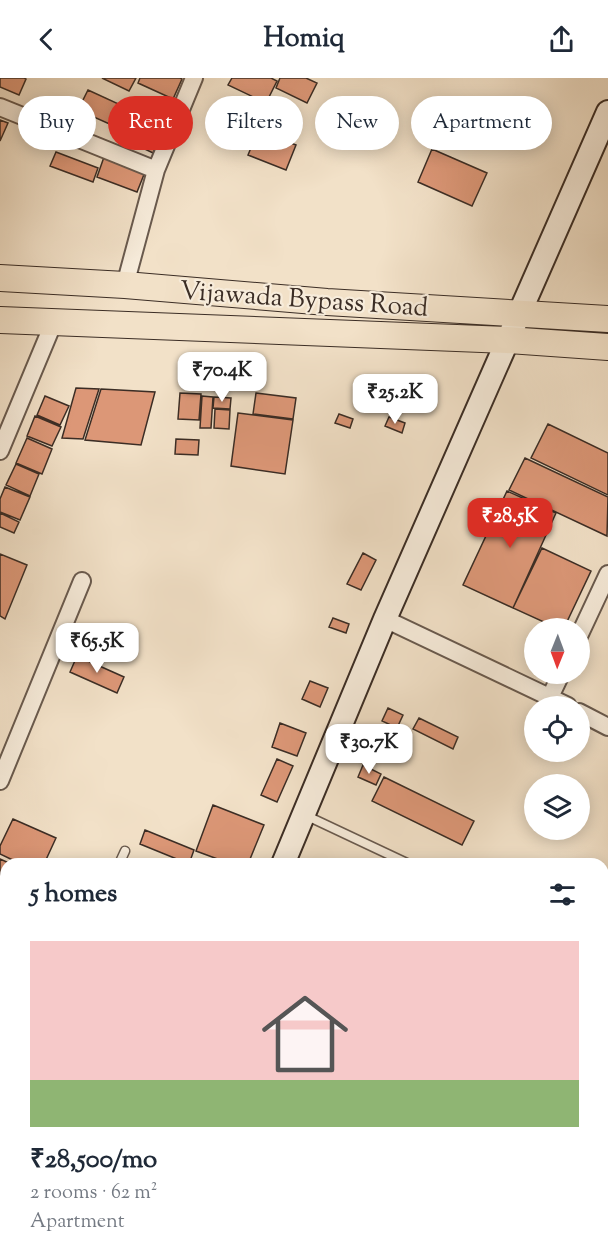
<!DOCTYPE html>
<html lang="en">
<head>
<meta charset="utf-8">
<style>
  :root { --surface:#fff; --page:#f6f6f7; --text:#1f2937; --muted:#747a83; --line:#e0e1e3; --accent:#d93025 }
  body { margin:0; font-family:"Sorts Mill Goudy",serif; background:var(--page); color:var(--text); height:100vh; display:flex; flex-direction:column; font-size:22px; white-space:nowrap }
  * { box-sizing:border-box; margin:0 }
  p { font-size:20px; color:var(--muted) }
  .icon { flex:none; width:33px; height:33px; fill:none; stroke:currentColor; stroke-width:2; stroke-linecap:round; stroke-linejoin:round }
  .map { position:relative; flex:1; overflow:hidden }
  .drawer { position:absolute; left:0px; top:780px; width:609px; height:402px; display:flex; flex-direction:column; background:var(--surface); border-radius:18px 18px 0 0; box-shadow:0 3px 15px #0003 }
  .drawer>* { flex:none }
  .banner { position:absolute; left:18px; top:18px; width:573px; height:54px; display:flex; gap:12px }
  .needle { width:39px; rotate:181deg }
  .buttons { position:absolute; left:524px; top:540px; display:grid; gap:12px }
  .buttons a { display:grid; place-items:center; width:66px; height:66px; border-radius:50%; background:var(--surface); box-shadow:0 3px 15px #0003; font-size:30px }
  .price { position:absolute; translate:-50% -51px; padding:0 14px; border-radius:12px; background:#fff; color:#222; font-size:20px; line-height:39px; filter:drop-shadow(0 2px 3px #0008) }
  .price::after { content:''; position:absolute; left:50%; top:36px; width:18px; height:14px; margin-left:-9px; background:inherit; clip-path:polygon(0 0,100% 0,50% 100%) }
  .price.active { background:var(--accent); color:#fff }
  ul { padding:0; list-style:none }
  li { display:grid; align-content:center; gap:12px; height:318px; padding:0 30px }
  li+li { border-top:2px solid var(--line) }
  li span { display:grid; place-items:center; height:186px; border-radius:0px; color:#555 }
  li>.icon { margin-inline-start:auto }
  span .icon { width:108px; height:108px; fill:#fffc; stroke-width:1 }
  li b { font-size:26px }
  h2 { display:flex; justify-content:space-between; align-items:center; height:72px; padding:0 30px; font-size:26px }
  .tag { padding:0 21px; border-radius:27px; background:var(--surface); box-shadow:0 3px 15px #0003; font-size:21px; line-height:54px }
  .tag.active { background:var(--accent); color:#fff }
  header { display:flex; justify-content:space-between; align-items:center; height:78px; padding:0 30px; background:var(--surface); font-size:27px; font-weight:800 }
  .map>svg:first-child { display:block }
  .building { fill:#dc9777; stroke:#3b2d25; stroke-width:1.5 }
  .lines { fill:none; stroke-linecap:round; stroke-linejoin:round }
  .lane-casing { stroke:#695a4e; stroke-width:11 }
  .street-casing { stroke:#695a4e; stroke-width:20 }
  .secondary-casing { stroke:#3b2d25; stroke-width:26 }
  .primary-casing { stroke:#3b2d25; stroke-width:28 }
  .path { stroke:#3b2d25; stroke-width:4; stroke-dasharray:4.5 3; stroke-linecap:butt }
  .lane { stroke:#f7ecdb; stroke-width:8 }
  .street { stroke:#f7ecdb; stroke-width:16 }
  .secondary { stroke:#f7ecdb; stroke-width:22 }
  .primary { stroke:#f2e1c8; stroke-width:26 }
  .labels { text-anchor:middle; stroke-width:4.5; stroke-linejoin:round; paint-order:stroke }
  .street-label { font-size:26px; fill:#3b2d25; stroke:#f7ecdb }
</style>
</head>
<body>
<header><svg class="icon" aria-label="back" viewBox="0 0 24 24"><path d="M15 5l-7 7 7 7"/></svg>Homiq<svg class="icon" aria-label="share" viewBox="0 0 24 24"><path d="M12 15V3M7 8l5-5 5 5M5 13v7h14v-7"/></svg></header>
<div class="map">
<svg width="608" height="1182" viewBox="0 0 608 1182">
  <rect width="100%" height="100%" fill="#f2e1c8"/>
  <filter id="stains"><feTurbulence type="fractalNoise" baseFrequency=".00333" numOctaves="4"/><feColorMatrix values="0 0 0 0 .2 0 0 0 0 .09 0 0 0 0 .02 0 0 0 .5 -.17"/></filter>
  <radialGradient id="worn" r=".72"><stop offset=".6" stop-color="#630" stop-opacity="0"/><stop offset="1" stop-color="#630" stop-opacity=".3"/></radialGradient>
  <path class="building" d="M0,0h24l2,1 -7,16 -19,-8z
    M102,0h34l-7,13z
    M140,0h40l2,1 -9,20 -35,-16z
    M232,0h39l6,3 -11,22 -38,-18z
    M280,0h26l11,5 -10,20 -31,-15z
    M88,12l35,16 -9,20 -36,-16z
    M226,30l33,11 -6,17 -33,-12z
    M122,36l40,19 -9,20 -40,-19z
    M0,42l8,3 -8,18z
    M258,53l38,14 -10,25 -38,-15z
    M432,71l55,24 -15,33 -54,-24z
    M56,74l42,16 -5,14 -43,-16z
    M104,79l41,15 -8,20 -40,-15z
    M76,310l23,1 -16,50 -21,-1z
    M101,311l54,3 -14,53 -56,-5z
    M180,315l21,1 -2,26 -21,-1z
    M256,315l40,5 -3,21 -40,-5z
    M45,318l24,10 -9,19 -23,-10z
    M202,318l11,1 -2,31h-11z
    M214,319l17,1 -1,11 -17,-1z
    M215,331l15,1 -1,19 -15,-1z
    M238,335l55,7 -8,54 -54,-8z
    M339,336l14,5 -3,9 -15,-5z
    M35,338l26,11 -9,19 -25,-10z
    M389,339l16,6 -3,10 -17,-7z
    M548,346l60,29v42l-77,-37z
    M27,360l25,11 -10,25 -26,-11z
    M176,361l23,1 -1,15 -23,-1z
    M525,380l83,39 -1,39 -98,-46z
    M16,386l23,10 -9,22 -24,-11z
    M5,409l25,10 -10,23 -20,-8v-13z
    M507,413l49,22 -43,95 -50,-23z
    M0,435l19,9 -5,11 -14,-6z
    M542,470l49,23 -27,57h-7l-44,-20z
    M363,475l13,7 -15,30 -14,-6z
    M0,476l27,11 -22,54 -5,-3z
    M333,540l16,6 -3,9 -17,-6z
    M77,578l47,21 -7,16 -47,-21z
    M310,603l18,7 -8,19 -18,-8z
    M388,630l15,7 -6,13 -15,-7z
    M419,640l39,19 -5,12 -40,-20z
    M280,645l26,10 -9,23 -25,-9z
    M277,681l16,7 -16,36 -16,-7z
    M363,687l18,9 -5,11 -18,-8z
    M384,699l90,44 -12,24 -90,-44z
    M213,727l51,20 -16,39h-17l-35,-13z
    M13,741l43,19 -12,26h-23l-21,-10v-8z
    M145,752l49,20 -5,14 -49,-20z
    M0,781l11,5h-5v36l-6,-2z
    M0,825l6,3v56l-6,-2z
    M603,970l5,3v32l-5,-3z
    M0,1109l6,2v41l-4,-1 -2,6z
    M6,1168v8h61l-2,6h-57l-6,-3z
    M274,1176h84l2,1 -3,5h-74l1,-1z"/>
  <g class="lines">
    <g class="lane-casing">
      <path id="lane" d="M305,737l104,49
        M119,786l6,-13
        M603,878l5,2"/>
    </g>
    <g class="street-casing">
      <path id="street" d="M0,29l156,63
        M125,207l31,-115 38,-92
        M0,373l53,-127
        M385,541l183,87
        M579,558l29,-62
        M550,619l11,-23
        M579,634l29,15
        M0,703l82,-200
        M0,911l6,2
        M603,1031l5,3
        M0,1086l6,3"/>
    </g>
    <g class="secondary-casing">
      <path id="secondary" d="M283,786l102,-245 223,-507
        M114,1182l2,-6"/>
    </g>
    <g class="primary-casing">
      <path id="primary" d="M0,200l125,7 202,17 281,17
        M0,242l507,20 101,7"/>
    </g>
    <path class="path" d="M248,1182l3,-6"/>
    <use href="#lane" class="lane"/>
    <use href="#street" class="street"/>
    <use href="#secondary" class="secondary"/>
    <use href="#primary" class="primary"/>
  </g>
  <g class="labels">
    <g class="street-label">
      <text transform="translate(304 220) rotate(4)" y="9">Vijawada Bypass Road</text>
    </g>
  </g>
  <rect width="100%" height="100%" filter="url(#stains)"/>
  <rect width="100%" height="100%" fill="url(#worn)"/>
</svg>
<div class="buttons">
<a><svg class="needle" viewBox="-14 -14 28 28"><path d="M0-13l5 13h-10z" fill="#e53935"/><path d="M0 13l5-13h-10z" fill="#747a83"/></svg></a>
<a><svg class="icon" aria-label="locate" viewBox="0 0 24 24"><circle cx="12" cy="12" r="6"/><path d="M12 2v4M12 18v4M2 12h4M18 12h4"/></svg></a>
<a><svg class="icon" aria-label="layers" viewBox="0 0 24 24"><path d="M12 4l9 5-9 5-9-5zM3 14l9 5 9-5"/></svg></a>
</div>
<b class="price" style="left:222px;top:325px">₹70.4K</b>
<b class="price" style="left:395px;top:347px">₹25.2K</b>
<b class="price active" style="left:510px;top:471px">₹28.5K</b>
<b class="price" style="left:97px;top:596px">₹65.5K</b>
<b class="price" style="left:369px;top:697px">₹30.7K</b>
<div class="banner">
<a class="tag">Buy</a>
<a class="tag active">Rent</a>
<a class="tag">Filters</a>
<a class="tag">New</a>
<a class="tag">Apartment</a>
</div>
<section class="drawer">
<h2>5 homes<svg class="icon" aria-label="filters" viewBox="0 0 24 24"><path d="M4 7h16M4 17h16"/><circle cx="9" cy="7" r="2"/><circle cx="15" cy="17" r="2"/></svg></h2>
<ul>
<li><span style="background:linear-gradient(#f6c9c9 75%,#8fb573 0)"><svg class="icon" aria-label="home" viewBox="0 0 24 24"><path d="M3 11l9-7 9 7M6 9v11h12V9"/></svg></span><div><b>₹28,500/mo</b><p>2 rooms · 62 m²</p><p>Apartment</p></div></li>
</ul>
</section>
</div>
</body>
</html>
